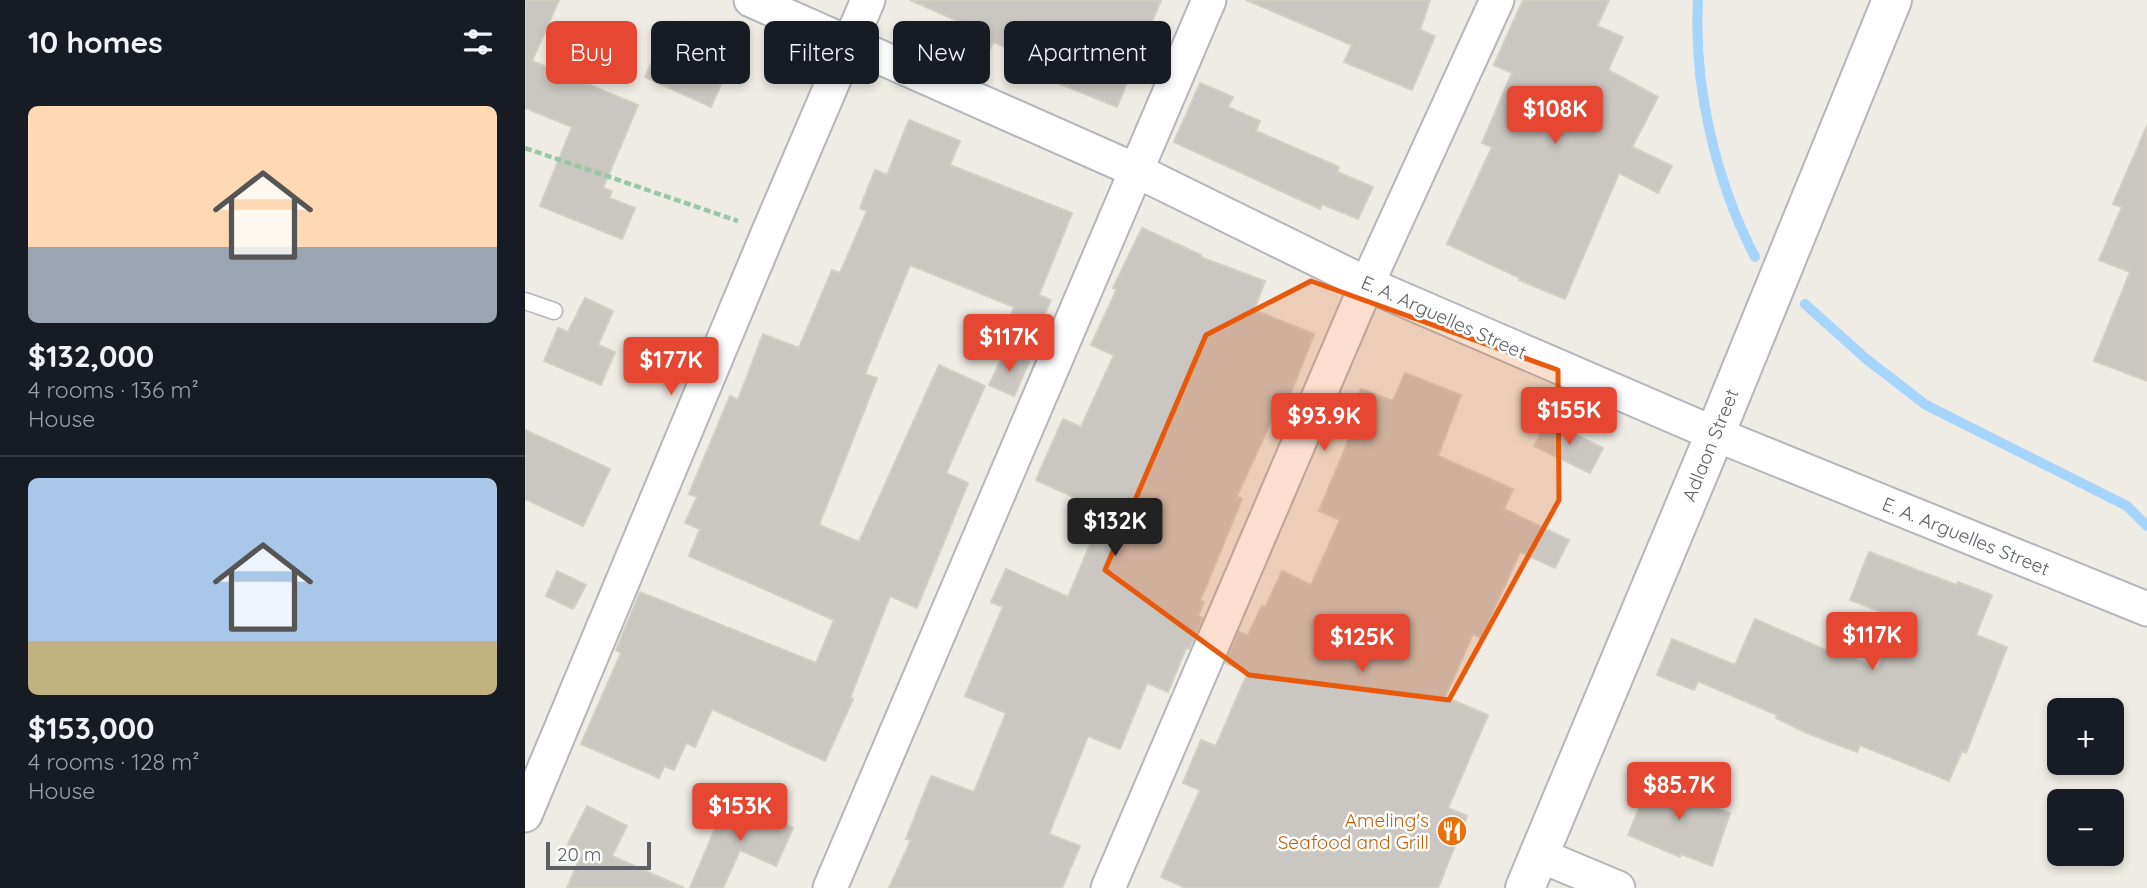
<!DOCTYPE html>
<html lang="en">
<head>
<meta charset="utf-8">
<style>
  :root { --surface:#171b24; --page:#242831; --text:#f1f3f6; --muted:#9ea1a6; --line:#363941; --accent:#e64732 }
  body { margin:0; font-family:Quicksand,sans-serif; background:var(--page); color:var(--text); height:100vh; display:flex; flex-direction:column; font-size:26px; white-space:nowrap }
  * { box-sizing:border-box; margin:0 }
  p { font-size:23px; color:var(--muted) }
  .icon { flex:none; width:38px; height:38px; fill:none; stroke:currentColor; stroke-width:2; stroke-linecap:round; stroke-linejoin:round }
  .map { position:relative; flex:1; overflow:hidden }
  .side { display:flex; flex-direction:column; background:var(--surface); width:525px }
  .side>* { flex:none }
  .top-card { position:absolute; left:21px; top:21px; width:665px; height:63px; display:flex; gap:14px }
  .buttons { position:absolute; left:1522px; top:698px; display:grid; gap:14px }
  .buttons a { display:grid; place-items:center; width:77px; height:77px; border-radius:10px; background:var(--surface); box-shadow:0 4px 10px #0003; font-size:35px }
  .scale { position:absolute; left:21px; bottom:18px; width:105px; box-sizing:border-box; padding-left:7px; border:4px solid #5c5f64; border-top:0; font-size:19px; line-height:24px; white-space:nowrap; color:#5c5f64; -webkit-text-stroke:5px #fff; paint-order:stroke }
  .price { position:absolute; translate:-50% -60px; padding:0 16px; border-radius:7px; background:var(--accent); color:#fff; font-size:23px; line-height:46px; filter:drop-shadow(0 2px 4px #0008) }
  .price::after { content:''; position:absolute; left:50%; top:42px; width:21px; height:16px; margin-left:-10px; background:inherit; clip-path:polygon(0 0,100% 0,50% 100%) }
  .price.current { background:#222; color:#fff }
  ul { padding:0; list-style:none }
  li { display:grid; align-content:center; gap:14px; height:371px; padding:0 28px }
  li+li { border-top:2px solid var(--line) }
  li span { display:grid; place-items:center; height:217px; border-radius:10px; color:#555 }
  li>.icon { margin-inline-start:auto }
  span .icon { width:126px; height:126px; fill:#fffc; stroke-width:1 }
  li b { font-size:30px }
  h2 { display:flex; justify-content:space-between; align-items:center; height:84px; padding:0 28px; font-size:30px }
  .tag { padding:0 24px; border-radius:10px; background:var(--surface); box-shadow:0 4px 10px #0003; font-size:24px; line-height:63px }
  .tag.current { background:var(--accent); color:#fff }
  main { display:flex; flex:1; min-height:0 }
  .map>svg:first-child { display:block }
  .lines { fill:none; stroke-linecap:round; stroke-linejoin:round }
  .stream { stroke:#a5d4fd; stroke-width:10 }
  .building { fill:#cac6c1; stroke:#d3cec2; stroke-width:2 }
  .service-casing { stroke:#b4b6bb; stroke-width:19 }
  .minor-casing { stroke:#b4b6bb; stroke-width:37 }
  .tertiary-casing { stroke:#b4b6bb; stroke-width:42 }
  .path { stroke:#9ac6a8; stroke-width:4.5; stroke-dasharray:7 3.5; stroke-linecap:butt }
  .service { stroke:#fff; stroke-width:16 }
  .minor { stroke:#fff; stroke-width:33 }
  .tertiary { stroke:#fff; stroke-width:38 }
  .marked { fill:#e8590c; fill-opacity:0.2; stroke:#e8590c; stroke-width:5; stroke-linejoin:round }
  .labels { text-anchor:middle; stroke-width:5; stroke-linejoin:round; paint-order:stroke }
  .street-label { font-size:19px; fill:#5c5f64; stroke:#fff }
  .food-label { font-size:19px; fill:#c56008; stroke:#fff; text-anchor:end }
</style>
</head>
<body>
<main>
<section class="side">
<h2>10 homes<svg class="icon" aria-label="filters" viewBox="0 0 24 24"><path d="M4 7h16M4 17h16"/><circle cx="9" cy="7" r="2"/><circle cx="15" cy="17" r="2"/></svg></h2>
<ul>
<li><span style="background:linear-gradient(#ffd9b3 65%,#9aa5b1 0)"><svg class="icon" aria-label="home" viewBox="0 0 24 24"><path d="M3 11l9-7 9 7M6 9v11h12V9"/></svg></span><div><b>$132,000</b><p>4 rooms · 136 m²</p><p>House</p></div></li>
<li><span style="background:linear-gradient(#a9c7e8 75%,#c2b280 0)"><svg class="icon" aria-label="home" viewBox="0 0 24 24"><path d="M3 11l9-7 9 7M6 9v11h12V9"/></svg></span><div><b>$153,000</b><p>4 rooms · 128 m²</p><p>House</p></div></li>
</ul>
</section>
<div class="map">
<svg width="1622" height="888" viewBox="0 0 1622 888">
  <rect width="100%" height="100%" fill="#eeece4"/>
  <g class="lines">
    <path class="stream" d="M1173,0c-5,85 18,182 57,257
      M1280,304l60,54 61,47 201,101 20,20"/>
  </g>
  <path class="building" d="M0,0h34l-27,61 106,44 -35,83 9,3 -3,7 26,10 -13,31 -82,-33 32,-79 -47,-19z
    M385,0h251l-44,107 -62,-25 5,-12 -67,-28 -3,7 -37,-16 5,-12z
    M721,0h184l-10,30 15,6 -23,54 -68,-28 8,-17z
    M998,0h86l-12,26 26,11 -15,33 50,27 -26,50 40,19 -14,27 -39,-20 -54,126 -46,-19 1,-2 -73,-34 45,-97 -10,-4 30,-70 -18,-8z
    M158,22l29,13 -9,22 25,11 -17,39 -66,-30 16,-35 11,5z
    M675,83l33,14 -5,10 32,14 -4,10 83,36 -2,5 36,15 -15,32 -36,-15 -2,5 -146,-67z
    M384,120l51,21 -10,24 122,48 -33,82 12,5 -11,25 -28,-12 2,-6 -104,-42 -45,109 12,4 -58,147 40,17 80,-177 46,21 -39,87 22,10 -51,125 -27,-12 -40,102 3,1 -28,62 -113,-52 -17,38 -9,-4 -12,27 -10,-4 -5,12 -78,-34 40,-91 -5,-3 24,-58 176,71 18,-43 -145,-64 11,-27 -15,-6 12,-26 -8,-3 41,-98 8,4 25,-66 36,14 33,-78 8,3 27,-62 -7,-3 15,-38 12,5z
    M1622,126v255l-53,-20 36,-89 -31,-12 23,-53 -9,-3z
    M617,228l59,27 -1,2 65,24 -11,29 60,24 -27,69 -6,-3 -44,96 5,3 -42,102 4,1 -6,14 5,2 -14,31 -3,-1 -18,44 -21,-9 -27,66 -32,-13 -39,98 31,12 -18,42h-173l22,-48 -5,-1 25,-63 43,16 32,-79 -41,-17 38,-89 -12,-5 15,-33 62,28 35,-83 -13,-5 1,-4 -55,-25 27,-61 18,8 33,-72 -23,-10 26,-56 -4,-1z
    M60,298l28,13 -15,34 17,7 -14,33 -57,-24 14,-33 10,4z
    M480,351l24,11 -15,34 -25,-11z
    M880,373l56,22 -23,61 75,33 -9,20 65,31 -14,28 -35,-16 -39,86 -8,-4 -28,63 43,18 -40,93 19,8 -29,72h-252l-25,-11 39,-87 -17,-7 18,-43 15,6 32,-74 -23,-9 14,-31 9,3 14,-29 3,2 17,-37 29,14 29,-65 -21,-9 35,-84 -8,-3 15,-35 32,12z
    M1022,421l56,27 -13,25 -56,-27z
    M0,430l85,39 -27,57 -58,-27z
    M1344,552l88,33 1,-3 34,13 -16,40 31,12 -41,106 -4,-2 -13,30 -89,-36 -3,7 -50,-19 -31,-15 1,-3 -79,-34 -4,9 -37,-15 15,-36 63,26 20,-46 84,37 1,-3 38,15 22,-49 -50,-19z
    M32,571l29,14 -13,24 -27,-13z
    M1128,775l52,22 -3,6 28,10 -18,53 -31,-12 -1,3 -52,-22z
    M203,798l65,30 -17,38 -36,-16 -17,38h-33z
    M62,806l40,20 -15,30 72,32h-117l16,-37 -15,-7z"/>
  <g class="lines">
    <g class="service-casing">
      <path id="service" d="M0,301l29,10"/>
    </g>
    <g class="minor-casing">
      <path id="minor" d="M226,0l384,170 232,114 348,150 432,175
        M0,815l244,-584 99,-231
        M1014,855l79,33
        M305,888l379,-888
        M583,888l259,-604 130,-284"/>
    </g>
    <g class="tertiary-casing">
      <path id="tertiary" d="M1000,888l190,-454 177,-434"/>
    </g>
    <path class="path" d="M0,148l213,73"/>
    <use href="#service" class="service"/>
    <use href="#minor" class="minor"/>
    <use href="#tertiary" class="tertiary"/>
  </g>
  <path class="marked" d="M786,281l247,89 1,130 -110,200 -200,-25 -144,-105 101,-235z"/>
  <defs>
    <g id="restaurant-disc" transform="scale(1.575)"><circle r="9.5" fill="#e8710a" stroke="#fff"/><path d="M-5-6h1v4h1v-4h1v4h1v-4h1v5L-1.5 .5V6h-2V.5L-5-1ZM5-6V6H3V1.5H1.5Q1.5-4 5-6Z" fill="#fff"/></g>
  </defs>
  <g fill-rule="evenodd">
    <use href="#restaurant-disc" x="927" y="831"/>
  </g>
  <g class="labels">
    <g class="street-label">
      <text transform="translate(919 317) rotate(24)" y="7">E. A. Arguelles Street</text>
      <text transform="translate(1185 445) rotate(-68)" y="7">Adlaon Street</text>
      <text transform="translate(1441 536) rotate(22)" y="7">E. A. Arguelles Street</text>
    </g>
    <g class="food-label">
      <text x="904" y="827">Ameling's<tspan x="904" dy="22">Seafood and Grill</tspan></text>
    </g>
  </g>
</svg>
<div class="buttons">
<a>+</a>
<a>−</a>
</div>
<div class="scale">20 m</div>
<b class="price" style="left:1030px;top:146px">$108K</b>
<b class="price" style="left:484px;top:374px">$117K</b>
<b class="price" style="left:146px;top:397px">$177K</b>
<b class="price" style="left:1044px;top:447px">$155K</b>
<b class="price" style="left:799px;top:453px">$93.9K</b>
<b class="price current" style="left:590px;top:558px">$132K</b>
<b class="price" style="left:1347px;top:672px">$117K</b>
<b class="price" style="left:837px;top:674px">$125K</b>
<b class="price" style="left:1154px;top:822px">$85.7K</b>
<b class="price" style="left:215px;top:843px">$153K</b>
<div class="top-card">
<a class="tag current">Buy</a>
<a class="tag">Rent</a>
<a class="tag">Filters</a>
<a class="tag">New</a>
<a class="tag">Apartment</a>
</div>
</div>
</main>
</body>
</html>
